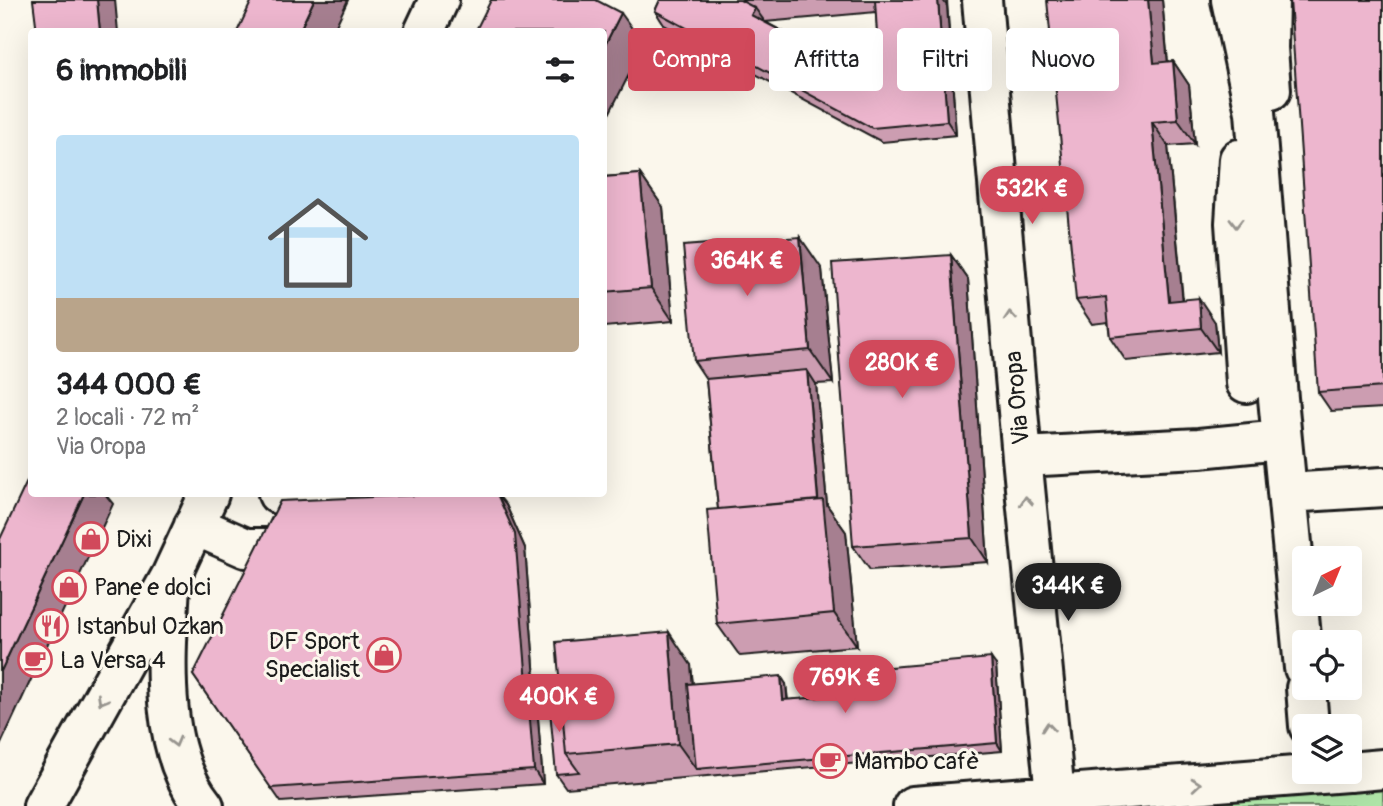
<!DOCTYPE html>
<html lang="it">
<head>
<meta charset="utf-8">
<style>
  :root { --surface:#fff; --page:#f6f6f6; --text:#202124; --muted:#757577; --accent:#d1495b }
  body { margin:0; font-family:Pangolin,sans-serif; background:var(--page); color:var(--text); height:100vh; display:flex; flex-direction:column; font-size:26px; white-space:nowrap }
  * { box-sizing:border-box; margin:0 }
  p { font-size:23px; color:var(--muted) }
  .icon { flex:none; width:38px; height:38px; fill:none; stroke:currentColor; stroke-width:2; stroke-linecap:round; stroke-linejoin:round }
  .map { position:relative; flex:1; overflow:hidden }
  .drawer { position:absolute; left:28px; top:28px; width:579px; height:469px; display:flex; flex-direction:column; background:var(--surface); border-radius:7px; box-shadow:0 7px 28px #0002 }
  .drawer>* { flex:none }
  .banner { position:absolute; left:628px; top:28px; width:649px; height:63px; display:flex; gap:14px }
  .needle { width:46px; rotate:43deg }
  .fabs { position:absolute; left:1292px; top:546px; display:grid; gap:14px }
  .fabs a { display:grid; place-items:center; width:70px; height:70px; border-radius:7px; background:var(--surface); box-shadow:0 7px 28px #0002; font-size:35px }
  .price { position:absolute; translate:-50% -60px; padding:0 16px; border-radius:24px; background:var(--accent); color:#fff; font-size:23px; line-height:46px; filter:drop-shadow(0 2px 4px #0008) }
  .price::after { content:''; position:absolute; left:50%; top:42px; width:21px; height:16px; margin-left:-10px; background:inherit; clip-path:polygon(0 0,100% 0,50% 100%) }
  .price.current { background:#222; color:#fff }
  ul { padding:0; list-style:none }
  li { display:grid; align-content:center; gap:14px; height:371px; padding:0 28px }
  li span { display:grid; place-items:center; height:217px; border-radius:7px; color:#555 }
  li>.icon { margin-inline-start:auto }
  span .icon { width:126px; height:126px; fill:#fffc; stroke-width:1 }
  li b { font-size:30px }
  h2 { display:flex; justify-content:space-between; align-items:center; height:84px; padding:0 28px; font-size:30px }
  .pill { padding:0 24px; border-radius:7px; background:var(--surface); box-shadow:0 7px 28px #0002; font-size:24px; line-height:63px }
  .pill.current { background:var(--accent); color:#fff }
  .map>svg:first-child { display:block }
  .green { fill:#aee4a7; stroke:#658062; stroke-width:2 }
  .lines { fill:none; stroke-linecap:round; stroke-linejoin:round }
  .minor-casing { stroke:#1c1c1c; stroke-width:44 }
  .minor { stroke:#fbf7ec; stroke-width:38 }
  .wall { fill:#cc9db1; stroke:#1c1c1c; stroke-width:2; fill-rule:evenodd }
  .shaded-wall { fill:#a67f90; stroke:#1c1c1c; stroke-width:2 }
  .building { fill:#edb6ce; stroke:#1c1c1c; stroke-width:2 }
  .oneway { stroke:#97948e }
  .labels { text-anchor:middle; stroke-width:6; stroke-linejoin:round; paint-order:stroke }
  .street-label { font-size:24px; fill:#1c1c1c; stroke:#fbf7ec }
  .poi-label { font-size:24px; fill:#1c1c1c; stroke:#fbf7ec; text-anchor:start }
</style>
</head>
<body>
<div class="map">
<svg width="1383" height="806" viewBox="0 0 1383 806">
  <rect width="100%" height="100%" fill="#fbf7ec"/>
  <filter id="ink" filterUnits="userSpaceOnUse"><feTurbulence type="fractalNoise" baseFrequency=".0143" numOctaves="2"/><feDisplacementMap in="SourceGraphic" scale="14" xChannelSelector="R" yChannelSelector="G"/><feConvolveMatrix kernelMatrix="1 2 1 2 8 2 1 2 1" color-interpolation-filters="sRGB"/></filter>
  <g filter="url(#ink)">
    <path class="green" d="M1383,786v20h-262z"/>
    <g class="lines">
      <g class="minor-casing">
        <path id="minor" d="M982,0l40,457 33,338
          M1231,0l24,112 23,286 26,270
          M1269,0l-1,48 3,42
          M424,32l15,-32
          M1239,159l-4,64 11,160
          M1022,457l177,-9 83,-8
          M1287,493l96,-6
          M278,494l19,8 49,-2
          M194,525l52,23h28l33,-3
          M170,585c-4,71 -13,163 34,221
          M1306,688l3,38
          M1349,772l34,-3
          M43,806l128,-230 38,-82
          M913,806l434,-34"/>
      </g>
      <use href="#minor" class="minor"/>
    </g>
    <path class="wall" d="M660,0h287l9,135 -74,7 -218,-117 -9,-14zM876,12l4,71 -115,-61z
      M1162,0l6,62 5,-1 16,24 6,59 -27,2 15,154 32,22 3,30 -92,9 -16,-24 -2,-15 -16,2 -16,-24z
      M1383,0v408l-52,3 -13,-19z
      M640,174l23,33 10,114 -69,6v-150z
      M951,255l17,24 20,283 -118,8 -17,-24z
      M822,269l11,114 -17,1 11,121 19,27 11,114 -117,10 -23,-32 1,-115 -12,-130 -12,-18z
      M506,505l19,43 18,236 -262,18 -88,-127z
      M691,665l2,19h93l2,16 49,-4 159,-31 6,86 -436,37 -10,-14 4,-86z"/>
    <path class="shaded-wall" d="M97,0h18l3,32h-18z
      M314,0h34l-15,32h-34z
      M938,0h5l4,6 9,129 -9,-14z
      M1148,0h14l8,87 -16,-24z
      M755,8l10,14 -4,7 -10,-14z
      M621,13l23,32 -40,79v-77z
      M1173,61l16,24 6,59 -17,-24z
      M1152,122l16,24 17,179 -16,-24z
      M640,174l23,33 10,114 -22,-33z
      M800,237l22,32 11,114 -23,-33z
      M951,255l17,24 20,283 -16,-24z
      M1199,298l16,24 3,30 -17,-24z
      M807,370l9,14 11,121 19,27 11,114 -23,-33 -14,-93z
      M84,494h21l8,10 -113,242v-73z
      M497,494l9,11 19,43 18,236 -9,-14z
      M669,632l22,33 9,104h-4l-18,-25z
      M991,658l5,7 6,86 -5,-8z
      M781,676l5,8 2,24 -5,-8z"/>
    <path class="building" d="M33,0h64l3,32h-63z
      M252,0h62l-15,32h-62z
      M491,0h105l25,13 -17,34v-15h-129z
      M660,0h80l15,8 -4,7 129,68 -5,-83h63l9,121 -75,7 -217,-117z
      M1047,0h101l6,63 19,-2 5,59 -26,2 17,179 30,-3 2,30 -91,9 -4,-40 -30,3z
      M1290,0h93v387l-65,5z
      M640,174l11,114 -47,4v-115z
      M800,237l10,113 -116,11 -11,-115z
      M951,255l21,283 -119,8 -21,-283z
      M807,370l11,130 -100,9 -12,-130z
      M32,471v23h52l-84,179v-134z
      M443,494h54l18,40 19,236 -263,18 -78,-113 87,-174z
      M823,500l11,113 -117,11 -10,-114z
      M669,632l9,112 -112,10 -10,-112z
      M991,658l6,85 -301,26 -8,-85 93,-8 2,24 54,-4 -3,-24z
      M560,688l6,66 13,18 -23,2 -8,-85z"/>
    <defs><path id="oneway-chevron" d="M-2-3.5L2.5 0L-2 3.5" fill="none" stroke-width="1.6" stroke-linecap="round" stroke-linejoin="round" transform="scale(1.75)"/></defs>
    <g class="oneway">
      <use href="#oneway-chevron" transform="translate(1236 223) rotate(90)"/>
      <use href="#oneway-chevron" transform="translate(1010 316) rotate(-95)"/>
      <use href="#oneway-chevron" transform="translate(1026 501) rotate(-95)"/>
      <use href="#oneway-chevron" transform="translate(102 700) rotate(119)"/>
      <use href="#oneway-chevron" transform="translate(1048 727) rotate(-95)"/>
      <use href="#oneway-chevron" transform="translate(175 742) rotate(75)"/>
      <use href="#oneway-chevron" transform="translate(1196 784) rotate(-5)"/>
    </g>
  </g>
  <defs>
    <g id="shop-ring" transform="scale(1.75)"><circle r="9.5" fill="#fbf7ec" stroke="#d1495b" stroke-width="1.5"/><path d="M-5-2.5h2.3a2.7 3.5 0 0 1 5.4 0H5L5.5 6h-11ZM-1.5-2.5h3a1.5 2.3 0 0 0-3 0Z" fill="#d1495b"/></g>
    <g id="restaurant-ring" transform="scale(1.75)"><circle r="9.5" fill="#fbf7ec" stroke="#d1495b" stroke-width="1.5"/><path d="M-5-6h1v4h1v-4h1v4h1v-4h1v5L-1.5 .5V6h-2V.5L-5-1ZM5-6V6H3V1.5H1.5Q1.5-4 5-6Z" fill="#d1495b"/></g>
    <g id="cafe-ring" transform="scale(1.75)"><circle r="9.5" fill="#fbf7ec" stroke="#d1495b" stroke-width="1.5"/><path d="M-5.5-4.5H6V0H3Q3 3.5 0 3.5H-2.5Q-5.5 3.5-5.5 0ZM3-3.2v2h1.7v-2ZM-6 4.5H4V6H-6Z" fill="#d1495b"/></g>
  </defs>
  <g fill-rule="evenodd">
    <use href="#shop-ring" x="91" y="539"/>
    <use href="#shop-ring" x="69" y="587"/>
    <use href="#restaurant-ring" x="51" y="626"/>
    <use href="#shop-ring" x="384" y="655"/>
    <use href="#cafe-ring" x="35" y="660"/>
    <use href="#cafe-ring" x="830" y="761"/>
  </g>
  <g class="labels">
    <g class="street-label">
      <text transform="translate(1017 398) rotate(-95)" y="8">Via Oropa</text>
    </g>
    <g class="poi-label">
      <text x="116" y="547">Dixi</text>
      <text x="94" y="595">Pane e dolci</text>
      <text x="76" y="634">Istanbul Ozkan</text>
      <text x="360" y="649" text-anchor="end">DF Sport<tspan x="360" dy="28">Specialist</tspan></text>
      <text x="60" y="668">La Versa 4</text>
      <text x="854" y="769">Mambo cafè</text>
    </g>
  </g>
</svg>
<div class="fabs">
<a><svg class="needle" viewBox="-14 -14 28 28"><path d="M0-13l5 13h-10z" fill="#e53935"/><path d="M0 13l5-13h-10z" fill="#757577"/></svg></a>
<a><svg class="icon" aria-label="locate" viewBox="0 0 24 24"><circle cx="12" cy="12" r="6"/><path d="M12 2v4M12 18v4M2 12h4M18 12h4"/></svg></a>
<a><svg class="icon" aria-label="layers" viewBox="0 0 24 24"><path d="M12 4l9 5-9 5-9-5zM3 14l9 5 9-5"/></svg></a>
</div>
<b class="price" style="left:1032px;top:226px">532K €</b>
<b class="price" style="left:747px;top:298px">364K €</b>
<b class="price" style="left:902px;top:400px">280K €</b>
<b class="price current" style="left:1068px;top:623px">344K €</b>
<b class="price" style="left:845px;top:715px">769K €</b>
<b class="price" style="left:559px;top:734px">400K €</b>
<div class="banner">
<a class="pill current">Compra</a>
<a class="pill">Affitta</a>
<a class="pill">Filtri</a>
<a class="pill">Nuovo</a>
</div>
<section class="drawer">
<h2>6 immobili<svg class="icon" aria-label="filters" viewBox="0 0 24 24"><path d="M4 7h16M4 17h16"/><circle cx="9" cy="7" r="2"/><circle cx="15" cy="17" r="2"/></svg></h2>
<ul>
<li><span style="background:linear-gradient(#bfe0f5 75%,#b9a48a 0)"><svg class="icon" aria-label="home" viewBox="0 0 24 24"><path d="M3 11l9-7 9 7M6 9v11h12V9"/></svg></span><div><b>344 000 €</b><p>2 locali · 72 m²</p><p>Via Oropa</p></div></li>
</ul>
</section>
</div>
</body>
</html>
